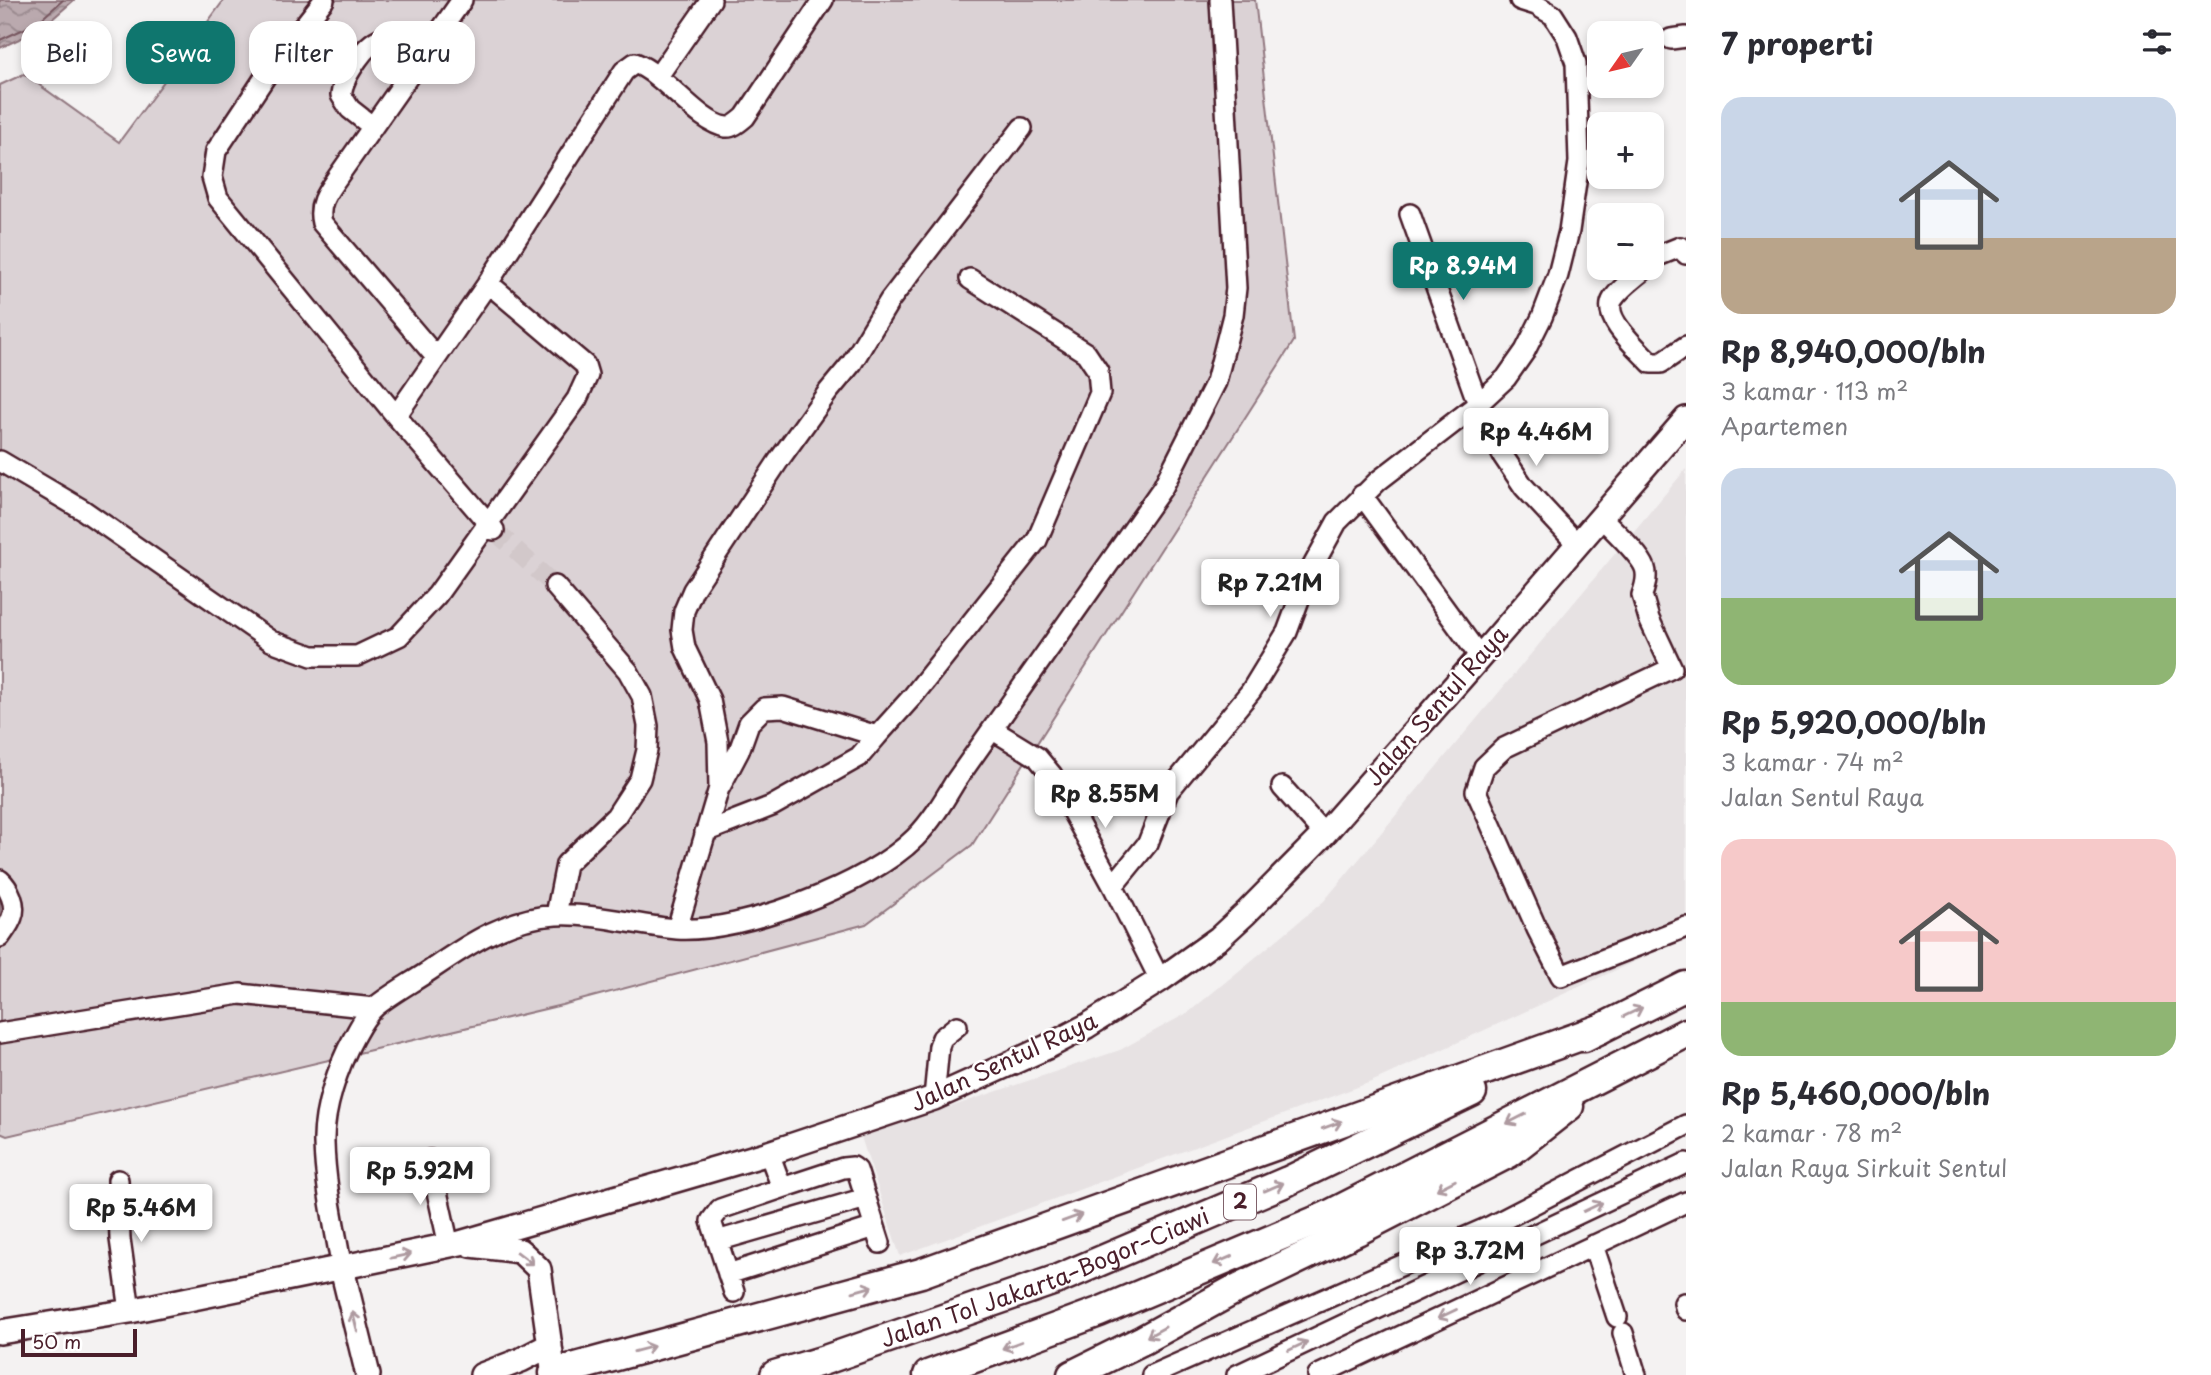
<!DOCTYPE html>
<html lang="id">
<head>
<meta charset="utf-8">
<style>
  :root { --surface:#fff; --page:#f2f2f3; --text:#2b2b33; --muted:#7c7c81; --accent:#0f766e }
  body { margin:0; font-family:"Playpen Sans",sans-serif; background:var(--page); color:var(--text); height:100vh; display:flex; flex-direction:column; font-size:26px; white-space:nowrap }
  * { box-sizing:border-box; margin:0 }
  p { font-size:23px; color:var(--muted) }
  .icon { flex:none; width:38px; height:38px; fill:none; stroke:currentColor; stroke-width:2; stroke-linecap:round; stroke-linejoin:round }
  .map { position:relative; flex:1; overflow:hidden }
  .sheet { display:flex; flex-direction:column; background:var(--surface); width:525px }
  .sheet>* { flex:none }
  .banner { position:absolute; left:21px; top:21px; width:665px; height:63px; display:flex; gap:14px }
  .needle { width:46px; rotate:236deg }
  .fabs { position:absolute; left:1587px; top:21px; display:grid; gap:14px }
  .fabs a { display:grid; place-items:center; width:77px; height:77px; border-radius:14px; background:var(--surface); box-shadow:0 4px 10px #0003; font-size:35px }
  .scale { position:absolute; left:21px; bottom:18px; width:116px; box-sizing:border-box; padding-left:7px; border:4px solid #4a1f2b; border-top:0; font-size:19px; line-height:24px; white-space:nowrap; color:#4a1f2b; -webkit-text-stroke:5px #fff; paint-order:stroke }
  .price { position:absolute; translate:-50% -60px; padding:0 16px; border-radius:7px; background:#fff; color:#222; font-size:23px; line-height:46px; filter:drop-shadow(0 2px 4px #0008) }
  .price::after { content:''; position:absolute; left:50%; top:42px; width:21px; height:16px; margin-left:-10px; background:inherit; clip-path:polygon(0 0,100% 0,50% 100%) }
  .price.current { background:var(--accent); color:#fff }
  ul { padding:0; list-style:none }
  li { display:grid; align-content:center; gap:14px; height:371px; padding:0 35px }
  li span { display:grid; place-items:center; height:217px; border-radius:21px; color:#555 }
  li>.icon { margin-inline-start:auto }
  span .icon { width:126px; height:126px; fill:#fffc; stroke-width:1 }
  li b { font-size:30px }
  h2 { display:flex; justify-content:space-between; align-items:center; height:84px; padding:0 35px; font-size:30px }
  .chip { padding:0 24px; border-radius:21px; background:var(--surface); box-shadow:0 4px 10px #0003; font-size:24px; line-height:63px }
  .chip.current { background:var(--accent); color:#fff }
  main { display:flex; flex:1; min-height:0 }
  .map>svg:first-child { display:block }
  .built { fill:#e7e2e3 }
  .grass { fill:#dbd2d5; stroke:#927880; stroke-width:2 }
  .water { fill:url(#water-waves); stroke:#8d727a; stroke-width:2 }
  .lines { fill:none; stroke-linecap:round; stroke-linejoin:round }
  .shore { stroke:#77565f; stroke-width:2 }
  .minor-tunnel { stroke:#d2c8ca; stroke-width:19; stroke-dasharray:19 10; stroke-linecap:butt }
  .minor-casing { stroke:#4a1f2b; stroke-width:24 }
  .major-casing { stroke:#4a1f2b; stroke-width:28 }
  .highway-casing { stroke:#4a1f2b; stroke-width:33 }
  .minor { stroke:#fff; stroke-width:19 }
  .major { stroke:#fff; stroke-width:23 }
  .highway { stroke:#fff; stroke-width:28 }
  .oneway { stroke:#ae9aa0 }
  .labels { text-anchor:middle; stroke-width:5; stroke-linejoin:round; paint-order:stroke }
  .shield { fill:#fff; stroke:#80626b; stroke-width:2 }
  .shield-label { font-size:21px; font-weight:bold; fill:#4a1f2b }
  .street-label { font-size:23px; fill:#4a1f2b; stroke:#fff }
</style>
</head>
<body>
<main>
<div class="map">
<svg width="1686" height="1375" viewBox="0 0 1686 1375">
  <defs>
    <pattern id="water-waves" width="16" height="10" patternUnits="userSpaceOnUse" patternTransform="scale(1.75)"><rect width="16" height="10" fill="#baa9ae"/><path d="M0 5q4-4 8 0t8 0" fill="none" stroke="#99898e"/></pattern>
  </defs>
  <rect width="100%" height="100%" fill="#f4f2f2"/>
  <filter id="ink" filterUnits="userSpaceOnUse"><feTurbulence type="fractalNoise" baseFrequency=".0143" numOctaves="2"/><feDisplacementMap in="SourceGraphic" scale="14" xChannelSelector="R" yChannelSelector="G"/><feConvolveMatrix kernelMatrix="1 2 1 2 8 2 1 2 1" color-interpolation-filters="sRGB"/></filter>
  <g filter="url(#ink)">
    <path class="built" d="M1686,469v469l-315,144 -471,174 -39,-119 259,-87 69,-38 135,-111z"/>
    <path class="grass" d="M224,0h1031l39,341 -322,504 -106,79 -304,81 -555,131 -7,-3v-1048l24,-11 95,68z"/>
    <path class="water" d="M0,0h74l-33,29 -41,19z"/>
    <g class="lines">
      <path class="shore" d="M0,40l37,-17 26,-23"/>
      <path class="minor-tunnel" d="M494,530l61,56"/>
      <g class="minor-casing">
        <path id="minor" d="M324,0l-51,65 -57,86 -4,26 6,21 178,218 98,114
          M1671,39l15,-2
          M658,76l53,-76
          M373,127l-23,-18 -9,-14c2,-14 8,-23 16,-35 24,-34 39,-24 74,-16
          M1410,214l68,190 25,52 21,31 53,57
          M1652,262l8,-7 20,-8 6,7
          M1646,268c-10,9 -25,19 -33,31 -12,19 25,50 38,64h10l25,-17
          M436,357l-114,-134c-5,-20 6,-32 17,-48l123,-175
          M396,416l92,-133 136,-212 11,-8c31,12 63,60 91,64 7,1 14,-6 19,-10l78,-117
          M0,461l83,49 188,131 41,15h45l42,-20 38,-41 140,-196 11,-24 -3,-10 -97,-82
          M1362,495l118,162
          M1601,517c11,12 39,37 44,51 3,9 0,19 -3,27l7,24 23,49 -168,80 -20,19 -8,24 61,138 24,47 125,-49
          M555,586l73,85 14,25 6,30 -1,24 -7,29 -24,37 -50,48 -10,51
          M993,730l44,27 15,18 61,111 47,94
          M720,787l19,-36 10,-28 15,-15 19,-1 94,29
          M1282,787l42,47
          M705,832l67,-26 87,-49 18,-21 36,-40 124,-156 63,-147 -2,-22 -12,-18 -116,-74
          M0,880c9,8 17,25 12,37 -2,7 -8,14 -12,20
          M1113,886l35,-43 20,-51 83,-101 36,-59 22,-59 28,-51 41,-41 100,-77 28,-26 19,-27 17,-34 16,-42 11,-44 10,-69 -3,-99 -9,-26 -14,-22 -17,-10 -16,-5
          M677,929l42,-141 -1,-46 -8,-42 -25,-52 -3,-18 2,-19 9,-21 86,-130 49,-68 24,-29 38,-63 132,-172
          M0,1033l240,-39 134,14
          M934,1098l5,-52 3,-8 15,-12
          M769,1153l13,35 61,-20 10,-1 4,3 23,73
          M430,1160l19,86
          M118,1180l2,59 10,72
          M717,1241l149,-43
          M1593,1245l24,72
          M342,1269c-7,-41 -17,-84 -18,-126 -1,-33 14,-77 30,-106 6,-11 11,-21 21,-30 17,-14 38,-25 57,-38 38,-26 76,-51 124,-54 41,-2 81,11 121,14 65,4 192,-45 238,-91 16,-16 28,-36 40,-56l208,-295 53,-105 17,-67 3,-27 -16,-288
          M728,1274l147,-47
          M734,1292l-23,-71 9,-12 62,-21
          M1684,1303l2,7
          M1623,1333l13,42
          M1152,1375l339,-149 195,-101
          M1237,1375l449,-212
          M1318,1375l368,-173"/>
      </g>
      <g class="major-casing">
        <path id="major" d="M471,1245l49,6 19,18 15,106
          M342,1269l26,106
          M0,1332l130,-21 330,-68 309,-90 165,-55 113,-51 40,-21 73,-46 59,-42 27,-25 78,-79 156,-177 206,-238
          M482,1375l39,-15 29,-15"/>
      </g>
      <g class="highway-casing">
        <g id="highway">
          <path d="M1584,1037l102,-51"/>
          <path d="M554,1373l367,-100 679,-244"/>
          <path id="s1" d="M775,1375l47,-14 236,-82 230,-98 184,-89"/>
          <path d="M928,1375l171,-63 226,-95 361,-184"/>
          <path d="M1072,1375l71,-35 89,-49 125,-60 152,-78 60,-47"/>
        </g>
      </g>
      <use href="#minor" class="minor"/>
      <use href="#major" class="major"/>
      <use href="#highway" class="highway"/>
    </g>
    <defs><path id="oneway-shaft" d="M-6 0H5M1.5-3L5.5 0L1.5 3" fill="none" stroke-width="1.6" stroke-linecap="round" stroke-linejoin="round" transform="scale(1.75)"/></defs>
    <g class="oneway">
      <use href="#oneway-shaft" transform="translate(1633 1012) rotate(-26)"/>
      <use href="#oneway-shaft" transform="translate(1516 1119) rotate(153)"/>
      <use href="#oneway-shaft" transform="translate(1332 1125) rotate(-20)"/>
      <use href="#oneway-shaft" transform="translate(1446 1185) rotate(153)"/>
      <use href="#oneway-shaft" transform="translate(1274 1187) rotate(-23)"/>
      <use href="#oneway-shaft" transform="translate(1593 1207) rotate(-25)"/>
      <use href="#oneway-shaft" transform="translate(1072 1218) rotate(-20)"/>
      <use href="#oneway-shaft" transform="translate(401 1256) rotate(-12)"/>
      <use href="#oneway-shaft" transform="translate(525 1258) rotate(37)"/>
      <use href="#oneway-shaft" transform="translate(1223 1260) rotate(157)"/>
      <use href="#oneway-shaft" transform="translate(863 1289) rotate(-16)"/>
      <use href="#oneway-shaft" transform="translate(1447 1314) rotate(155)"/>
      <use href="#oneway-shaft" transform="translate(355 1322) rotate(-104)"/>
      <use href="#oneway-shaft" transform="translate(1156 1332) rotate(151)"/>
      <use href="#oneway-shaft" transform="translate(1012 1345) rotate(160)"/>
      <use href="#oneway-shaft" transform="translate(1298 1346) rotate(-25)"/>
      <use href="#oneway-shaft" transform="translate(644 1349) rotate(-15)"/>
    </g>
  </g>
  <g class="labels">
    <rect class="shield" x="1224" y="1184.5" width="32" height="35" rx="5"/>
    <g class="shield-label">
      <text x="1240" y="1209">2</text>
    </g>
    <g class="street-label">
      <text transform="translate(1437 706) rotate(-49)" y="8">Jalan Sentul Raya</text>
      <text transform="translate(1004 1062) rotate(-25)" y="8">Jalan Sentul Raya</text>
      <text dy="8" stroke="none"><textPath href="#s1" startOffset="287">Jalan Tol Jakarta–Bogor–Ciawi</textPath></text>
    </g>
  </g>
</svg>
<div class="fabs">
<a><svg class="needle" viewBox="-14 -14 28 28"><path d="M0-13l5 13h-10z" fill="#e53935"/><path d="M0 13l5-13h-10z" fill="#7c7c81"/></svg></a>
<a>+</a>
<a>−</a>
</div>
<div class="scale">50 m</div>
<b class="price current" style="left:1463px;top:302px">Rp 8.94M</b>
<b class="price" style="left:1536px;top:468px">Rp 4.46M</b>
<b class="price" style="left:1270px;top:619px">Rp 7.21M</b>
<b class="price" style="left:1105px;top:830px">Rp 8.55M</b>
<b class="price" style="left:420px;top:1207px">Rp 5.92M</b>
<b class="price" style="left:141px;top:1244px">Rp 5.46M</b>
<b class="price" style="left:1470px;top:1287px">Rp 3.72M</b>
<div class="banner">
<a class="chip">Beli</a>
<a class="chip current">Sewa</a>
<a class="chip">Filter</a>
<a class="chip">Baru</a>
</div>
</div>
<section class="sheet">
<h2>7 properti<svg class="icon" aria-label="filters" viewBox="0 0 24 24"><path d="M4 7h16M4 17h16"/><circle cx="9" cy="7" r="2"/><circle cx="15" cy="17" r="2"/></svg></h2>
<ul>
<li><span style="background:linear-gradient(#c9d6e8 65%,#b9a48a 0)"><svg class="icon" aria-label="home" viewBox="0 0 24 24"><path d="M3 11l9-7 9 7M6 9v11h12V9"/></svg></span><div><b>Rp 8,940,000/bln</b><p>3 kamar · 113 m²</p><p>Apartemen</p></div></li>
<li><span style="background:linear-gradient(#c9d6e8 60%,#8fb573 0)"><svg class="icon" aria-label="home" viewBox="0 0 24 24"><path d="M3 11l9-7 9 7M6 9v11h12V9"/></svg></span><div><b>Rp 5,920,000/bln</b><p>3 kamar · 74 m²</p><p>Jalan Sentul Raya</p></div></li>
<li><span style="background:linear-gradient(#f6c9c9 75%,#8fb573 0)"><svg class="icon" aria-label="home" viewBox="0 0 24 24"><path d="M3 11l9-7 9 7M6 9v11h12V9"/></svg></span><div><b>Rp 5,460,000/bln</b><p>2 kamar · 78 m²</p><p>Jalan Raya Sirkuit Sentul</p></div></li>
</ul>
</section>
</main>
</body>
</html>
